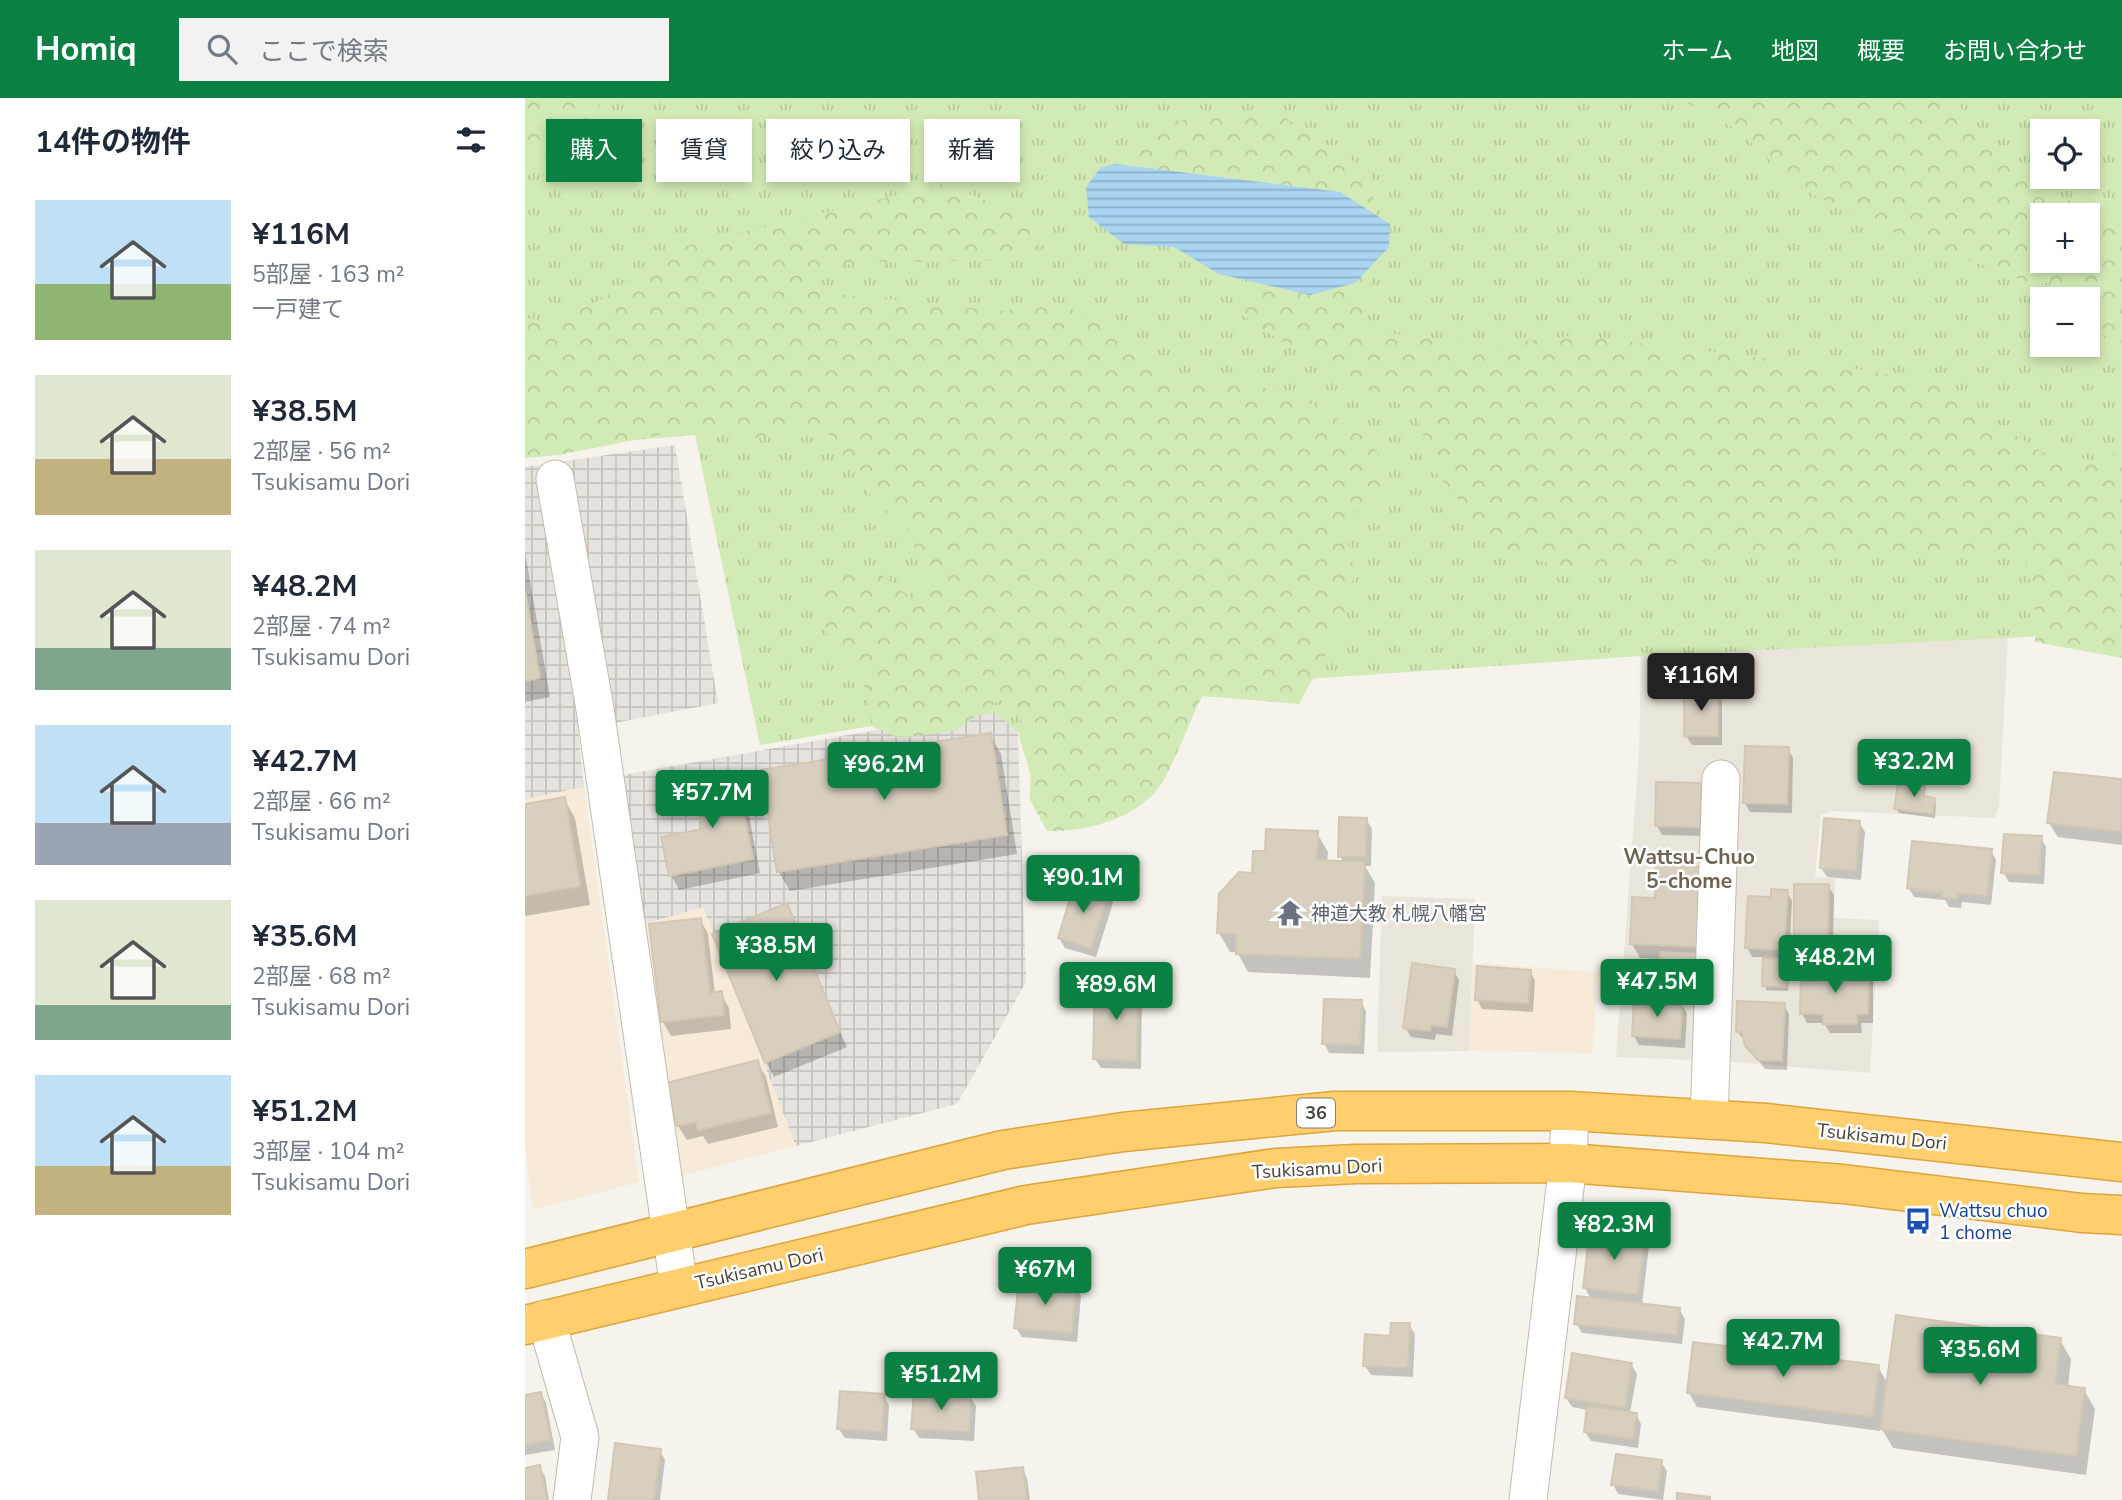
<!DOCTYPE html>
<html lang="ja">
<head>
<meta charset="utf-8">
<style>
  :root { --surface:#fff; --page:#f2f2f3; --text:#1f2937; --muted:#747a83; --accent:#0b8043 }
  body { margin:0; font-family:"Nunito Sans","Noto Sans JP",sans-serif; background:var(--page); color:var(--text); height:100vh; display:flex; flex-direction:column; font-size:26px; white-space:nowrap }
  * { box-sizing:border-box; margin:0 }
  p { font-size:23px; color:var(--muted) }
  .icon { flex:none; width:38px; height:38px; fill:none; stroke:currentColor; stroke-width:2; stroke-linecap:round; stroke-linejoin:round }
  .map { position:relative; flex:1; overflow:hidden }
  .details { display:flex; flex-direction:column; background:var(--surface); width:525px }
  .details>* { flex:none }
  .hud { position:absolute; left:21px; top:21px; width:665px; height:63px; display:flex; gap:14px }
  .fabs { position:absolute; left:1505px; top:21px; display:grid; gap:14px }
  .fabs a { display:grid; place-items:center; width:70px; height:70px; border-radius:0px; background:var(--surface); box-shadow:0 4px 10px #0003; font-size:35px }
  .price { position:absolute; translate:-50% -60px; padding:0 16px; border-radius:7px; background:var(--accent); color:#fff; font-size:23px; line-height:46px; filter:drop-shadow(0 2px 4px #0008) }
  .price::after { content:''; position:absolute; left:50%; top:42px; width:21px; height:16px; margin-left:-10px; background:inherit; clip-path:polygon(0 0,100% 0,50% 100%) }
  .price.selected { background:#222; color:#fff }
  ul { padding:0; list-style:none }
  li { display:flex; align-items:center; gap:21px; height:175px; padding:0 35px }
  li span { display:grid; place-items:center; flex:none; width:196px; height:140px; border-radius:0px; color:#555 }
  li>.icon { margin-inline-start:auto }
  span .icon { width:84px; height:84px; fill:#fffc; stroke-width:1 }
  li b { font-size:30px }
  h2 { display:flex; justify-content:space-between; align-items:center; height:84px; padding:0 35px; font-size:30px }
  .pill { padding:0 24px; border-radius:0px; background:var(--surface); box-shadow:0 4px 10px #0003; font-size:24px; line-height:63px }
  .pill.selected { background:var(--accent); color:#fff }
  header { display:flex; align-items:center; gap:42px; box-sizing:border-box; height:98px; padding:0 35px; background:var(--accent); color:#fff }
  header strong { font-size:33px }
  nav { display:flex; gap:38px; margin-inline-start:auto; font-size:24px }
  .search { width:490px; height:63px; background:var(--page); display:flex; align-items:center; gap:18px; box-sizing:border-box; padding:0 24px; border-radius:0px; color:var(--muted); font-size:26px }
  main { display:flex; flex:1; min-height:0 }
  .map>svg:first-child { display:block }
  .residential { fill:#eae5da }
  .commercial { fill:#f7ead8 }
  .industrial { fill:url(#industrial-grid) }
  .grass { fill:url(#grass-tufts); fill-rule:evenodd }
  .forest { fill:url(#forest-crowns); fill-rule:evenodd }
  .water { fill:url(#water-rules) }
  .shadow { fill:#0003; fill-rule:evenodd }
  .building { fill:#d8cfc1; stroke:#d3c7b4; stroke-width:2 }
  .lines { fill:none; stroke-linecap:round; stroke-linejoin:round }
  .minor-casing { stroke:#c2bbae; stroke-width:39 }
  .highway-casing { stroke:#e0a43c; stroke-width:41 }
  .minor { stroke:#fff; stroke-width:37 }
  .highway { stroke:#ffcf6e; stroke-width:38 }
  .labels { text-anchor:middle; stroke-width:5; stroke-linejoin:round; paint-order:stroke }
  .shield { fill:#fff; stroke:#817c74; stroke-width:2 }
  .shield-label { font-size:18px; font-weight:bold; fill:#4b4439 }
  .worship-label { font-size:19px; fill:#5b616d; stroke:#fff; text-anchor:start }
  .street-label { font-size:19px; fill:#4b4439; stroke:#fff }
  .transit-label { font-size:19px; fill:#164399; stroke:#fff; text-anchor:start }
  .neighbourhood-label { font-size:21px; font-weight:bold; fill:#6e6250; stroke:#fff }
</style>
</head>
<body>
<header>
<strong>Homiq</strong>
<div class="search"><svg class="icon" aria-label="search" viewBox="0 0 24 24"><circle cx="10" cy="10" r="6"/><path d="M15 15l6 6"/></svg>ここで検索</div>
<nav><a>ホーム</a><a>地図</a><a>概要</a><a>お問い合わせ</a></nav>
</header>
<main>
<section class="details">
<h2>14件の物件<svg class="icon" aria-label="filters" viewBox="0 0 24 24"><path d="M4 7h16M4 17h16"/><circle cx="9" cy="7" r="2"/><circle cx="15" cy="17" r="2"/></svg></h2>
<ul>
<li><span style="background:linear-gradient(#bfe0f5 60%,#8fb573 0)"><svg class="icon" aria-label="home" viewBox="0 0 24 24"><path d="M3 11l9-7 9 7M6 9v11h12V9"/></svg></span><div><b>¥116M</b><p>5部屋 · 163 m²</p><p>一戸建て</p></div></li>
<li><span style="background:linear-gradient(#dfe7d0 60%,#c2b280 0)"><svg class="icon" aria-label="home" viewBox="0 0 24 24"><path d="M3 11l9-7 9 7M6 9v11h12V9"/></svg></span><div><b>¥38.5M</b><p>2部屋 · 56 m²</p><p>Tsukisamu Dori</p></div></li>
<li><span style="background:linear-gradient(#dfe7d0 70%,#7fa58c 0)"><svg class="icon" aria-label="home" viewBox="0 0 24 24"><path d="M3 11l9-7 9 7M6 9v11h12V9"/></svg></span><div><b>¥48.2M</b><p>2部屋 · 74 m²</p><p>Tsukisamu Dori</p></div></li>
<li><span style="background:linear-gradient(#bfe0f5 70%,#9aa5b1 0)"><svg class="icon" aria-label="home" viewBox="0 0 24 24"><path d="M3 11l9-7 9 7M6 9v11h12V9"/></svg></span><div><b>¥42.7M</b><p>2部屋 · 66 m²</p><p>Tsukisamu Dori</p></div></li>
<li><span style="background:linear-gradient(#dfe7d0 75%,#7fa58c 0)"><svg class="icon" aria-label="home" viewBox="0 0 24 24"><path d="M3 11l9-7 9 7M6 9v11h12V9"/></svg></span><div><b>¥35.6M</b><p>2部屋 · 68 m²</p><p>Tsukisamu Dori</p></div></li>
<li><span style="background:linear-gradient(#bfe0f5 65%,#c2b280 0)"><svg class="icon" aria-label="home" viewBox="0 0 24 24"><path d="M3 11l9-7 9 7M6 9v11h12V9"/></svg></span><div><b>¥51.2M</b><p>3部屋 · 104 m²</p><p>Tsukisamu Dori</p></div></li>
</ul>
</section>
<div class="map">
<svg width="1597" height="1402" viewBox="0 0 1597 1402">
  <defs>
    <pattern id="industrial-grid" width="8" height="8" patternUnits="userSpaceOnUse" patternTransform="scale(1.75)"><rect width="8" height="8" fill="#e6e2dd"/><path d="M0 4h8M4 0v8" fill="none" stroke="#c7c3be"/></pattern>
    <pattern id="grass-tufts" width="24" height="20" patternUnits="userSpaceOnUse" patternTransform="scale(1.75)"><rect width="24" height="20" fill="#d2eab5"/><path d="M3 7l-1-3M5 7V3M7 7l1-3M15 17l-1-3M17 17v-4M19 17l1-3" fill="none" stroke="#b6ca9c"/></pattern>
    <pattern id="forest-crowns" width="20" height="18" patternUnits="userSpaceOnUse" patternTransform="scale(1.75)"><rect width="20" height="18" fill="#d2eab5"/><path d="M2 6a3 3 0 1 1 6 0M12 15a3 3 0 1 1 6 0" fill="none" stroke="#b6ca9c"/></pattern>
    <pattern id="water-rules" width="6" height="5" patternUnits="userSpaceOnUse" patternTransform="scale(1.75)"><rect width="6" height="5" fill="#a9d4f2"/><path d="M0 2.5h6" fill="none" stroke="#8caec5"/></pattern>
  </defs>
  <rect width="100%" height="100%" fill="#f6f3ec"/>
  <path class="residential" d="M1483,537l-9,172 -5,11 -161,-7 -12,4 -6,62 20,1 -1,40 45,2 -9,153 -151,-12 -103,-4 23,-303 2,-98z
    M857,798l93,3 -6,152 -92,1z"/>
  <path class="commercial" d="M59,689l55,395 -106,28 -8,-62v-349z
    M177,809l94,239 -119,31 -37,-252z
    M948,865l126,9 -7,81 -123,-2z"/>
  <path class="industrial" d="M150,347l43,258 -140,27 6,57 -59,12v-332z
    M492,607l9,277 -69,122 -161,42 -93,-239 -63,18 -23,-149z"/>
  <path class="grass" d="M0,0h1597v534l-481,24 -450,31 -148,130 -25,-85 -23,-19 -124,13 -111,19 -65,-310 -170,14zM1517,33h46v46h-46zM1517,117h46v46h-46zM1517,201h46v46h-46z"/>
  <path class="forest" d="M0,0h79l-31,54 -33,12 -15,-10z
    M1153,0h274c29,32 59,66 95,90 26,18 53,18 75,42v113l-34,-14v-30h-23l-9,-20 -19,7 -180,-68 -65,-35 -52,-52zM1517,117h46v46h-46z
    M746,11l100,63 6,61 -13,96 117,18 95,-12 289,35 71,16 108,67 61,9 17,-16v212l-87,-16v-38l-11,-51h-213l-234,19 -81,-25 -62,-77 -18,-57 -137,-73 -42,-28 20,-113 -95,-5 -28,-36 16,-34z
    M417,86l59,22 38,26 -1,19 -23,9 -161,3 -44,11 26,20 169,17 53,-8 50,21 27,28 36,24 76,6 73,25 45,31 21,24 -6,37 -19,7 -17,21 11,45 -14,55 -42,77 -97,-8c-12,24 -31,77 -45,94 -25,30 -73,42 -110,41l-17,-31 1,-66 -28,-36 -48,33 -55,7 -29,-12 -3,-34 -40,-56 -11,-41 11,-21c40,-14 53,-2 83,25l15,-18 -18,-52 -35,-30 -52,-76 -76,18 -29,-17 -158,31 -33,3v-140l29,4 52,-25 56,-45z"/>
  <path class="water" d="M591,66l224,28 50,32 -1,23 -34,36 -45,12 -91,-21 -45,-27 -50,-3 -35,-27 -3,-30 15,-20z"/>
  <path class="shadow" d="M0,454l25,145 -25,5z
    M1192,594l5,9v44h-30l-6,-9z
    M465,637l11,19 16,100 -227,37 -11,-19z
    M1263,651l5,9 -1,55 -42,-1 -5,-9z
    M1530,675l67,8v64l-64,-8 -9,-14z
    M210,677l9,15 16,83 -81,17 -8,-15 33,-44z
    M1175,687l5,9 -1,42 -42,-1 -5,-9z
    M1399,690l1,10 9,1 2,4 -1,15 -36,-5 -3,-4z
    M39,701l11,19 15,87 -65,11v-110z
    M841,721l6,10 -1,37h-6l10,17 -5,95 -122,-6 -11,-20h-7l-11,-19 48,-80 50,-20 11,19 -1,10 17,1 -4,-7z
    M1334,724l6,10 -4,48 -34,-3 -6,-9z
    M1516,740l5,9 -2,37 -35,-2 -6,-10z
    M1466,753l5,9 -5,45 -29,-3 -1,6 -12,-1 -4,-7 -31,-3 -5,-9zM1388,789l38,4v3l-38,-4z
    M1178,770l3,130 -40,-1 -5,-9 1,-29 -22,-1 -8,-14 25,-44z
    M1303,788l6,9 -1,50h-32l-6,-10z
    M1262,794l5,9 -3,57h-3l4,7 -2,26 -22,-1 -1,-33h-13l-5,-10 26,-48z
    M583,796l5,9 -17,54 -31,-9 -6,-10z
    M261,807l61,142 -73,30 -8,-15z
    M175,821l8,15 7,60 6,-1 8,15 2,21 -60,7 -8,-14z
    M929,873l5,9 -7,56 -16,-2 -1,6 -24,-3 -6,-10z
    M1005,873l5,10 -2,31 -51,-3 -5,-10z
    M1343,874l5,9v42h-12l1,10h-32l-6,-10h-17l-5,-10z
    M612,887l5,10 -1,74 -40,-1 -6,-9z
    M836,904l5,9 -2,43 -35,-1 -5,-10z
    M1156,906l6,9 -2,35 -46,-3 -5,-9z
    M1259,907l5,9 -2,56 -22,-1 -28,-38z
    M232,964l9,15 12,50 -70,17 -5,-8 -16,4 -9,-14 -10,-42z
    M1119,1138l5,10 -7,59 37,4 6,10 -3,25 -100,-11 -6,-10 15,-24 -6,-11z
    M550,1188l6,10 -4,46 -55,-5 -6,-9z
    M884,1227l6,9 -2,43 -42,-2 -6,-9 27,-29z
    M1535,1242l11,19 -3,29 16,2 11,19 -9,66 -193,-27 -13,-22v5l-183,-24 -8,-14 189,-26 10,17z
    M1106,1266l6,10 -7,39 6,1 5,10 -3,24 -47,-7 -6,-9 3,-22 -16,-3 -6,-9z
    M16,1296l5,9 9,47 -30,5v-58z
    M358,1297l6,10 -2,36 -42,-3 -6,-9z
    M445,1299l6,9 -2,35 -55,-3 -6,-10z
    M135,1353l5,9 -5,40h-51z
    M1136,1364l6,9 -4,29 -45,-6 -5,-10z
    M14,1369l6,9 4,24h-24v-30z
    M497,1370l5,10 3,22h-49z"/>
  <path class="building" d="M0,492l15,88 -15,3z
    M1159,592h34v46h-34z
    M466,635l16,102 -230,37 -16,-102z
    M1220,648l44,1 -2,57 -44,-1z
    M1529,674l68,7v53l-75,-9z
    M211,675l17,86 -84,17 -8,-39 41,-8 -10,-47z
    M1131,684l45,1 -1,44 -45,-1z
    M1373,685l27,3 -1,10 11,2 -2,16 -39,-5z
    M40,699l15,89 -55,10v-92z
    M814,719l28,1 -1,39h-28z
    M1299,720l36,3 -4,50 -36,-3z
    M741,731l52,2 -1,29 48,2 -5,97 -124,-5v-20l-19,-1 2,-39 20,-22 13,1 1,-22h12z
    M1479,736l38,2 -3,39 -38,-2z
    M1387,743l80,8 -5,47 -30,-3v6l-16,-2 1,-5 -35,-4z
    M1131,767l48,2 -3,80 -71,-3 2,-47 23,1z
    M550,784l34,10 -18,57 -33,-11z
    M1269,786h35l-1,52h-34z
    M1246,791l17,1 -4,60 -39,-2 3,-52 23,1z
    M262,805l53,129 -75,31 -53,-129z
    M176,820l9,75 12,-2 2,24 -63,7 -12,-98z
    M1135,854l42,2 -1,35 -42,-1z
    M1238,860l25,1 -1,28 -25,-1z
    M887,865l43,6 -8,58 -16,-2 -1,6 -27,-3z
    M952,868l54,4 -3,33 -53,-3z
    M1276,871l68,1 -1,44h-11v10h-34v-10h-23z
    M570,885h43l-1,78 -44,-2z
    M799,901l38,1 -2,45 -38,-1z
    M1109,901l48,3 -2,37 -48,-3z
    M1212,903l48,2 -3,58 -24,-1 -13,-14 -3,-14h-6z
    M233,962l13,53 -73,17 -2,-8 -19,4 -11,-43z
    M1065,1130l55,7 -7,60 -55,-7z
    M494,1182l57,5 -4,48 -58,-5z
    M1052,1198l103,12 -3,27 -103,-11z
    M1371,1217l165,23 -6,46 30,4 -9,68 -196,-27z
    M866,1225h19l-2,45 -45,-2 2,-32 25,2z
    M1168,1244l186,23 -6,52 -186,-24z
    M1047,1255l60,10 -7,45 -60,-10z
    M315,1293l45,3 -3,38 -45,-3z
    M16,1294l10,48 -26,5v-50z
    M389,1294l57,3 -2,37 -58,-3z
    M1062,1308l50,7 -4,26 -49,-7z
    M90,1345l46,6 -7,51h-46z
    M1091,1356l46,6 -4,31 -47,-6z
    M15,1367l7,35h-22v-32z
    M498,1369l4,33h-48l-3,-28z
    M1152,1395l33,4v3h-33z"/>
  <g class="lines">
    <g class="minor-casing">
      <path id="minor" d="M30,381l40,230 84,578
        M1184,1022l12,-341
        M21,1221l34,118 -8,63
        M1003,1402l40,-337 2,-52"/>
    </g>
    <g class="highway-casing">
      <path id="highway" d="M0,1171l478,-119 120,-18 212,-21h235l196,12 356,39
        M0,1227l501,-120 250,-37 80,-4 212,-1 275,21 239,29 40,2"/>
    </g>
    <use href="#minor" class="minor"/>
    <use href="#highway" class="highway"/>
  </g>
  <defs>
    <g id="temple-bare" transform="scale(2.1)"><path d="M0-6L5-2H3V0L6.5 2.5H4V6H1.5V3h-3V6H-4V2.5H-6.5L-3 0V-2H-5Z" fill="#6b7280" stroke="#fff" stroke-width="2.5" paint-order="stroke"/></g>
    <g id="bus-bare" transform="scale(2.1)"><path d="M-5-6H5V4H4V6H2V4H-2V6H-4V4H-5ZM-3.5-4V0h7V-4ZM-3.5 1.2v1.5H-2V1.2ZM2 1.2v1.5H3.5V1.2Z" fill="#1a4fb4" stroke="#fff" stroke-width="2.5" paint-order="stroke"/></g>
  </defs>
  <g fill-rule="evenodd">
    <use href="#temple-bare" x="765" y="815"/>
    <use href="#bus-bare" x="1393" y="1123"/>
  </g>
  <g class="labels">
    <rect class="shield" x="772" y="1000.5" width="38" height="29" rx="5"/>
    <g class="shield-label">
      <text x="791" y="1021">36</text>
    </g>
    <g class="worship-label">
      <text x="786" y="822">神道大教 札幌八幡宮</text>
    </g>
    <g class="street-label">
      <text transform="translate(1357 1038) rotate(6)" y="7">Tsukisamu Dori</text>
      <text transform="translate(792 1070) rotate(-3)" y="7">Tsukisamu Dori</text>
      <text transform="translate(234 1170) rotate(-13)" y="7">Tsukisamu Dori</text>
    </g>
    <g class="transit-label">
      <text x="1414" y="1119">Wattsu chuo<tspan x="1414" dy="22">1 chome</tspan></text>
    </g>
    <g class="neighbourhood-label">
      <text x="1164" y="766">Wattsu-Chuo<tspan x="1164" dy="24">5-chome</tspan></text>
    </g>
  </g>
</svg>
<div class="fabs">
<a><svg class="icon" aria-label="locate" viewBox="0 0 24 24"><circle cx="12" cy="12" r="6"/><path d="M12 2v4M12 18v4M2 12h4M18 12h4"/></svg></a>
<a>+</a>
<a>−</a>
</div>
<b class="price selected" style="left:1176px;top:615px">¥116M</b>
<b class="price" style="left:1389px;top:701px">¥32.2M</b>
<b class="price" style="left:359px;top:704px">¥96.2M</b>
<b class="price" style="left:187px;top:732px">¥57.7M</b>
<b class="price" style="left:558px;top:817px">¥90.1M</b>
<b class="price" style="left:251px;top:885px">¥38.5M</b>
<b class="price" style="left:1310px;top:897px">¥48.2M</b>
<b class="price" style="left:1132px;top:921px">¥47.5M</b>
<b class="price" style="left:591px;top:924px">¥89.6M</b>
<b class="price" style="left:1089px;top:1164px">¥82.3M</b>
<b class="price" style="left:520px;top:1209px">¥67M</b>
<b class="price" style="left:1258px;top:1281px">¥42.7M</b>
<b class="price" style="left:1455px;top:1289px">¥35.6M</b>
<b class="price" style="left:416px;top:1314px">¥51.2M</b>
<div class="hud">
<a class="pill selected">購入</a>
<a class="pill">賃貸</a>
<a class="pill">絞り込み</a>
<a class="pill">新着</a>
</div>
</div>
</main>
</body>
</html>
